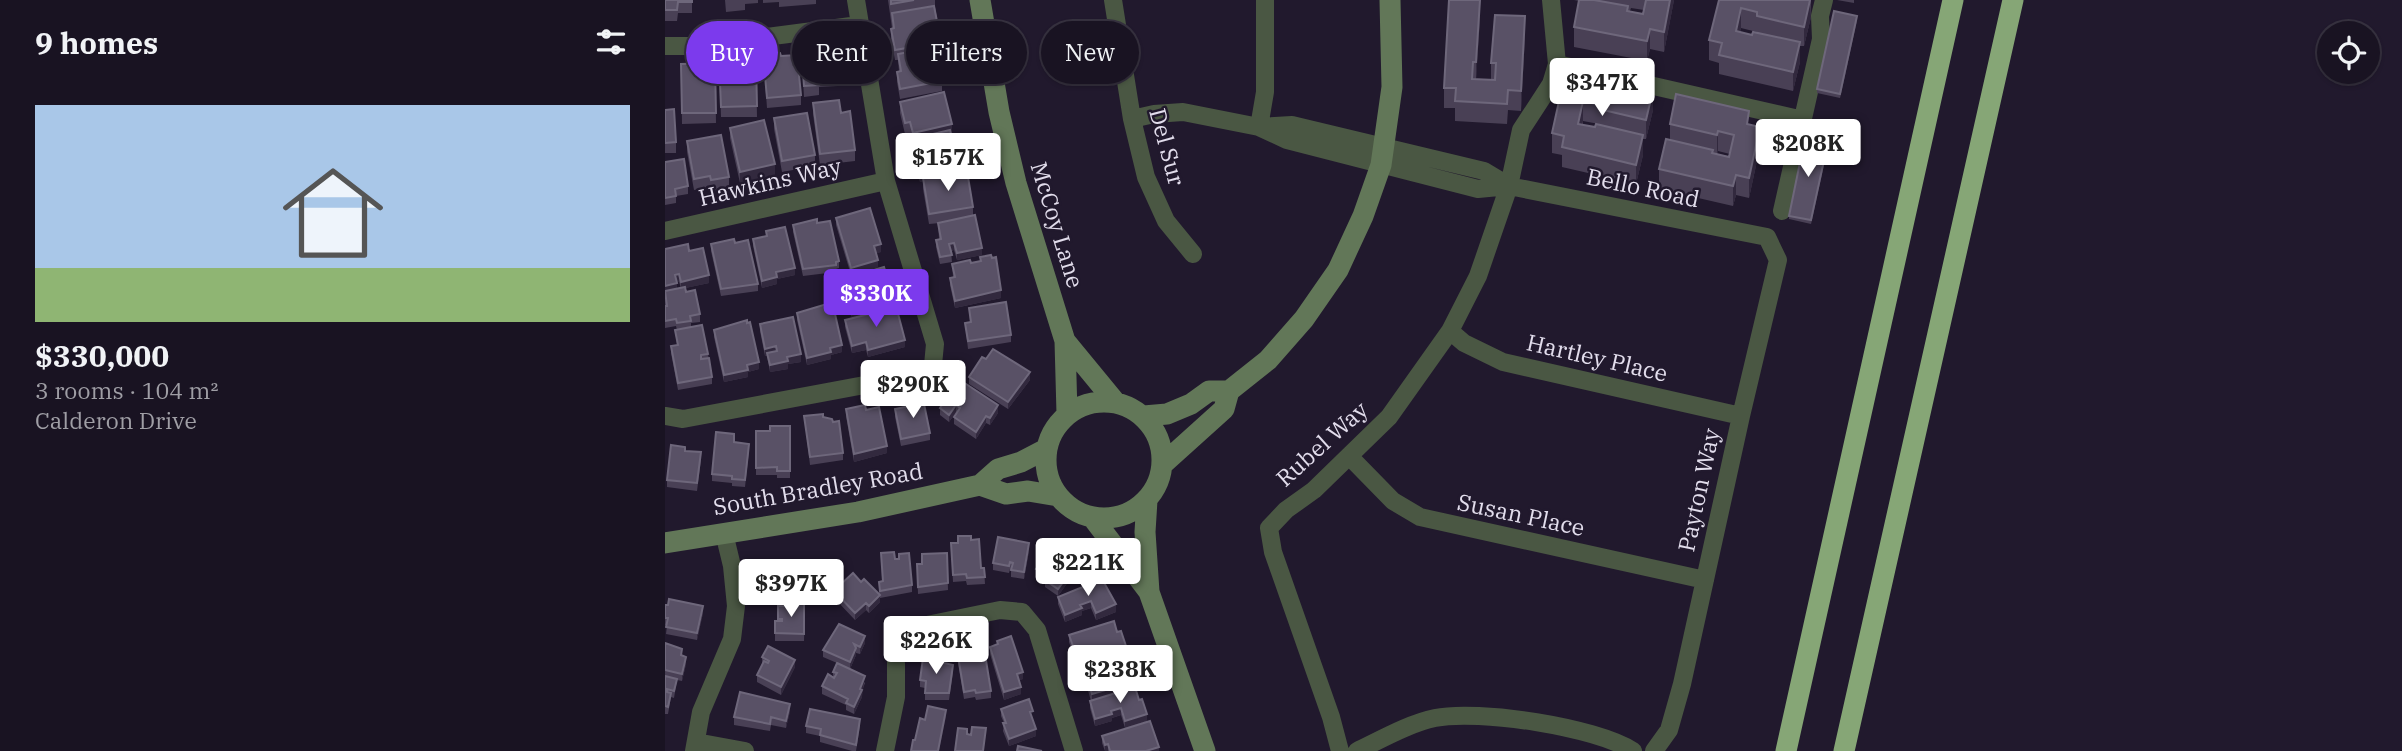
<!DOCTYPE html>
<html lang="en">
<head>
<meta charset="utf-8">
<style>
  :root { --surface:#191322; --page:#221c2a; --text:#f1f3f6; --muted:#9f9ea5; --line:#373240; --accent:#7c3aed }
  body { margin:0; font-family:"IBM Plex Serif",serif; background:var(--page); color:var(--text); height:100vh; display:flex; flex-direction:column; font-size:26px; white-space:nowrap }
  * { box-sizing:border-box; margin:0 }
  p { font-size:23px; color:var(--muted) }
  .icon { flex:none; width:38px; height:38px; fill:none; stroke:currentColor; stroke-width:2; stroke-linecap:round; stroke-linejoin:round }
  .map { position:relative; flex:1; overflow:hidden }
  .drawer { display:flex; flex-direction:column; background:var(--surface); width:665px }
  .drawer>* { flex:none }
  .banner { position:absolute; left:21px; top:21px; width:665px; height:63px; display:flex; gap:14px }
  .buttons { position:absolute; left:1652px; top:21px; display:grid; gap:14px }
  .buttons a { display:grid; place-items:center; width:63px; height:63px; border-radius:50%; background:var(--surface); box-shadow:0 2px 5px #0004,0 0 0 2px var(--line); font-size:35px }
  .price { position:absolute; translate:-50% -60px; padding:0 16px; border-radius:7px; background:#fff; color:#222; font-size:23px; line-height:46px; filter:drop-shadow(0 2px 4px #0008) }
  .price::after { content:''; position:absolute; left:50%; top:42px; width:21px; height:16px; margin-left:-10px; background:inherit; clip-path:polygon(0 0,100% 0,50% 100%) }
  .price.selected { background:var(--accent); color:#fff }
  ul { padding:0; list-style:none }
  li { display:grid; align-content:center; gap:14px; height:371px; padding:0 35px }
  li span { display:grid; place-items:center; height:217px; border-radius:0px; color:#555 }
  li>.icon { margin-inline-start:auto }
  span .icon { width:126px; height:126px; fill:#fffc; stroke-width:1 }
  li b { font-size:30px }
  h2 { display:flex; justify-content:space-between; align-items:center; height:84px; padding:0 35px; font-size:30px }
  .pill { padding:0 24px; border-radius:32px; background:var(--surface); box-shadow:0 2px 5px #0004,0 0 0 2px var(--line); font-size:24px; line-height:63px }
  .pill.selected { background:var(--accent); color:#fff }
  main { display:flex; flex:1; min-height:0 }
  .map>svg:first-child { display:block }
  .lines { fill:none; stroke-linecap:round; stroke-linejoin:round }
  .street { stroke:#4a5743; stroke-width:18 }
  .secondary { stroke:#627758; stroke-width:21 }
  .highway { stroke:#86a676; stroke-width:21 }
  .wall { fill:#494055; fill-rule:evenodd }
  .shaded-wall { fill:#32293e }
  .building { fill:#595166; stroke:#6e677b; stroke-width:2 }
  .labels { text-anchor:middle; stroke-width:5; stroke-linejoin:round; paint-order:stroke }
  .street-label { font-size:23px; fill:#e2ddec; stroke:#21192d }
</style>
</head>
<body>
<main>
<section class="drawer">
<h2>9 homes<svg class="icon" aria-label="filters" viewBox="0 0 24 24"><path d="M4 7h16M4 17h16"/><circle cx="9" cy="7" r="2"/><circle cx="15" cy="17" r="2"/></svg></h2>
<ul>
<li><span style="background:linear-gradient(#a9c7e8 75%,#8fb573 0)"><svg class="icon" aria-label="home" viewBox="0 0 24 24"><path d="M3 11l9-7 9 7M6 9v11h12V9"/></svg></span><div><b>$330,000</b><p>3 rooms · 104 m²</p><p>Calderon Drive</p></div></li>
</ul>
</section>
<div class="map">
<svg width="1737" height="751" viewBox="0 0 1737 751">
  <rect width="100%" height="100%" fill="#21192d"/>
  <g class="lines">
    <path class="street" d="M448,0l19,119 14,58 20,44 27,33
      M0,46h31l163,-21
      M892,64l246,56
      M467,119l22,-5 29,-2 76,15 33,-2 192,46 25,15
      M594,127l28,13 191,49 31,-3 258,51 11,23 -37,156 -59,268 -13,46 -15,21
      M594,127l6,-35v-92
      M1117,211l39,-172 -1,-23 4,-16
      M0,231l221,-50
      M785,331l14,12 39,19 238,54
      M0,416l18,3 235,-44 15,-10 2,-21 -49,-163 -30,-181
      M684,456l44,45 27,16 285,63
      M31,742l49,9
      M29,751l7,-39 31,-73 4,-33 -4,-40 -8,-33
      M220,751l11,-54v-36l6,-22 20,-13 78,-16 22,2 15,18 37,121
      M675,751l-9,-34 -58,-165 -4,-24 17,-18 28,-20 75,-73 61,-86 28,-55 31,-90 12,-56 30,-46 6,-20 -6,-64
      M692,751c23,-11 53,-28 78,-33 43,-9 161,9 198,33"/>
    <path class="secondary" d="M315,0l19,112 17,71 49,158 2,73
      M400,341l51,62
      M381 460a58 58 0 1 1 116 0a58 58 0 1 1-116 0Z
      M479,416l23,-2 24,-10 18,-13h20
      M498,464l61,-55 5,-18 39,-31 36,-41 34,-49 25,-54 18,-51 11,-78 -2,-87
      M315,485l26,9 22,-3 30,5
      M482,500l-2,32 4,60 56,159
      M427,517l57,75
      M0,543l193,-31 122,-27 18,-16 23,-7 25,-13"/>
    <path class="highway" d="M1121,751l167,-751
      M1179,751l169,-751"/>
  </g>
  <path class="wall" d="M0,0h27v13h-14l-1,8h-12z
    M60,0h33v3l-13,1v6l-19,2z
    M98,0h53v4l-37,3v-5l-16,1z
    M223,0h47v7l6,35v10l-4,1 5,28v10l-42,8 -3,-17v-10l2,-1 -1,-11h-3l-4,-21v-10l1,-1z
    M909,0h100l-10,52 -14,-3 -3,12 -73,-14v-20l5,-26zM966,8l13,2 -1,4 -15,-3h2z
    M1054,0h92v17l-7,29h-4v16l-7,29 -74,-17v-11l-10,-3v-20zM1076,28l16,4 -5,3 -12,-3z
    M1172,0h17v3z
    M815,18l-4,61 15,1v-17l34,-27 -4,75 -13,-1 -1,14 -52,-3v-13h-11v-20z
    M1192,20l-17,78 -23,-5v-4z
    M173,44v42l-19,1v8l-15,2 -3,-50z
    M98,54l38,41v10l-34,3z
    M54,59l24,3h13l1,55h-36z
    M50,63l1,60 -34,1 -1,-60z
    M898,83l90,27 -7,29h-3v16l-7,29 -74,-17v-12l-10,-2v-20zM918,121l16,3v1l-4,2 -12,-2z
    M235,102l52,32 6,39 15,34v9l9,39 -25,5 -3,-10 -3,1 1,11 -12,2 -4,-17v-7l3,-1 -1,-16h2l-11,1 -6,-35v-8l-3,1 -8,-33v-9l-2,-7 -5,1 -5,-21z
    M148,103l28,10 14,37v11l-35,4 -7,-51z
    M0,110l11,32v11h-11z
    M109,118l41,37v11l-33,6 -8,-43z
    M1005,124l79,1 11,22 -11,51 -13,-3 -3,11 -74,-17v-20l11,-29zM1053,151l12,3 -1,3 -12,-2z
    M65,128l45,47 -35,8 -10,-45z
    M22,141l42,36v11l-18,3 -1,-4 -16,3 -7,-38z
    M1163,146l-17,78 -22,-5v-3z
    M0,162l23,24v8l-12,2v7l-11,2z
    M171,218l45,34 -5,1 2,14 -27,8 -15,-50z
    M152,223l22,38v7l-3,1v3l-33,4 -10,-44v-7z
    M101,231l29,44 -18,4v5l-15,4 -9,-42v-7l13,-3z
    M70,243l23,41v7l-37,5 -10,-45v-7z
    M24,251l20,32 -24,5 1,4 14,22v8l-9,1v4l17,27 4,23v7l-34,6 -7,-37v-7l6,-1 -2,-15h2l-1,-4 -11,2v-34zM12,282h2l2,6h-4z
    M315,257l21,41 -46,10 -5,-23v-7l3,-1 -1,-13 19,-1 9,-2z
    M174,280l51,13 -2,1 2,13 15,40 -37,10 -2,-7 -14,3 -7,-26v-7l7,-2 -5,-18 -4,1 -4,-14zM212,311v7l-3,1 -8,-5z
    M304,308l42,27v7l-43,7 -3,-26h5z
    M132,313l45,39 -11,3v4l-24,6 -10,-45z
    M95,324l41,38 -13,2v5l-18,3 -3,-16h-2l-5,-25z
    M49,330l45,39 -11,3v5l-24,5 -10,-45z
    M321,359l44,21 -22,29 -39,-25v-7z
    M289,395l44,18 -8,12 -4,-2 -10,16 -22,-15v-7l2,-5 -7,10 -9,-7v-7z
    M245,402l20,31v7l-29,6 -6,-29v-8l15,-3z
    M181,409l20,1 21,43 -33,9 -8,-46z
    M139,416l19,1 20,36v7l-33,5z
    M125,426v52h-13v-3h-21v-44h14z
    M69,442l15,9 -4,36 -13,-1v-3l-20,-2v-7z
    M20,451l16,9 -4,31 -30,-4v-7z
    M306,540l10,28h3l1,16 -18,1 -1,-4 -13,1 -2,-39h7z
    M364,551l-5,28 -13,-2v-7l-1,-1 -1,4 -16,-3v-7z
    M216,553l14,6 17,26v7l-32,6v4l-11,11 -3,-3 -11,10 -19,-20v-7l4,-5v-3l21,-3 18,12v-12l3,-1z
    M282,553l1,37 -30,4 -1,-30h5z
    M109,567l21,4 11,1 -2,69h-29v-20h3v-15h5v-2h-6v-15h-4z
    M409,567l-3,4v7l-13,18 -13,-9v-5l-9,-6v-7z
    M437,579l14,33 -20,8 -5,-12 -9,3v4l-17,7 -7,-18v-7z
    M0,605l38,8 -6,27 -31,-6 1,-9h-2z
    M404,635l57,18 -26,8 1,3 18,28 28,29 -22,7 -4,-13 -9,3v3l-17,5 -5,-18v-7h1l-4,-14 -3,1 -5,-15v-7l-4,-13 -2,1 -4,-12z
    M332,641l26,38 -4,1 2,14 -17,6 -14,-46v-7l7,-2z
    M0,643l17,13 4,8 -4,17 -5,-1 -3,18 -3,-1 -3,17h-3z
    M200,643l-5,11 -4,-1v2l-6,14 15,14 -3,8v6l-8,17 -8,-4v-5l-24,-11v-8l11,-9v-5l4,-9 -14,-6v-7z
    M291,644l5,2 30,45v7l-15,2 -1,-3 -11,2 -8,-48z
    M97,657l33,10 -14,28 -24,-13v-7l5,-11z
    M288,672l-4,28h-24v-12l-5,-1v-7z
    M336,709l32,9h-1l4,18 -27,10 -6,-15 1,-8 -3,-7z
    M125,711l-4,17 -15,-3 -1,6 -36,-6v-8z
    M141,726h54l-4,25h-4l-32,-9v-6l-14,-3z
    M437,736l57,15h-54l-3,-8z"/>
  <path class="shaded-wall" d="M815,0v18l-4,64v-20z
    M1005,0h4l-10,52v-20z
    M1145,0l1,17 -7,29v-19z
    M1076,8v20l-5,23v-20z
    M860,16v20l-4,75v-20z
    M1192,16v4l-17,78v-4z
    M985,29v20l-3,12v-20z
    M1135,42v20l-7,29v-19z
    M988,90v20l-7,29v-19z
    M918,101v20l-5,22v-19z
    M287,124v10l-39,9v-10z
    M1095,127v20l-11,51v-20z
    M1053,131v20l-1,4v-20z
    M978,135v20l-7,29v-19z
    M1163,142v4l-17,78v-4z
    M293,163v11l-38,8v-10z
    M110,164v11l-35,8v-11z
    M1071,175v20l-3,11v-20z
    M289,243v7l-5,1v-7z
    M216,244v8l-7,2v-8z
    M317,248v7l-25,5v-7z
    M213,260v7l-27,8v-7z
    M130,268v7l-18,4v5l-15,4v-7l14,-9z
    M14,274v8l-4,1v-8z
    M44,275v8l-28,6v-7z
    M12,283v8l-12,2v-7z
    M336,290v8l-46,10v-7z
    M182,293v7l-4,1v-7z
    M225,300v8l-38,10v-7z
    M240,340v7l-37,10v-7z
    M201,342v8l-14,3v-7z
    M177,345v7l-11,3v4l-24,6v-7l23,-10z
    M111,346v7l-11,3v-7z
    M136,354v8l-13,2v5l-18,3v-7l17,-8z
    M94,362v7l-11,3v5l-24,5v-7l23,-10z
    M365,372v8l-22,29v-7z
    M291,405v7l-7,10v-7z
    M333,405v8l-8,12v-7z
    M321,416v7l-10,16v-7z
    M222,446v7l-33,9v-8z
    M364,543v8l-5,28v-7z
    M409,560v7l-5,7 2,-3v7l-13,18v-7l10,-20z
    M215,595v7l-11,11v-7z
    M426,601v7l-9,3v4l-17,7v-7l15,-10z
    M201,603v7l-11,10v-7z
    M451,604v8l-20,8v-7z
    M38,606v7l-6,27v-7z
    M200,636v7l-5,11v-7z
    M408,646h2v7l-2,1z
    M461,646v7l-46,14v-7z
    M191,648v7l-6,14v-7z
    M21,657v7l-4,17v-7z
    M130,660v7l-14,28v-8z
    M358,672v7l-6,2v-7z
    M200,676l-3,21 -8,17v-7z
    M422,679v8l-3,1v-7z
    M454,686v7l-27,8v-7z
    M356,687v7l-17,6v-8z
    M125,704v7l-4,17v-7z
    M456,708v7l-9,3v3l-17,5v-7l16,-8z
    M281,710v7l-7,34h-1z
    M482,714v7l-22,7v-7z
    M371,729v7l-27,10v-7z
    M443,744v7h-3v-6z
    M494,747v4h-13z"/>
  <path class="building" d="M0,0h27v2h-14l-1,8h-12z
    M226,0h23l-23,4z
    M784,0h31l-4,62h-3l-1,17 23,1 1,-17h-5l4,-48 30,1 -4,75 -13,-1 -1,14 -52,-3 1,-13h-12z
    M914,0h15l34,6 -1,5 16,3 3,-14h24l-6,32 -14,-3 -3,12 -73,-14z
    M1054,0h91l-6,27 -47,-11v-4l-16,-4 -5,23 16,4 1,-3 47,10 -7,30 -74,-17 3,-12 -13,-3z
    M269,6l7,36 -46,8 -4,-21 3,-1 -2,-15z
    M1169,11l23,5 -17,78 -23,-5z
    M173,44v10h-2l2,21 -20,1 1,9 -15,1 -3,-39z
    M271,47l6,34 -42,8 -3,-17 4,-1 -3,-17z
    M115,53l1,3 16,-1 4,40 -34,3 -4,-44z
    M78,58v4h13l1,44 -36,1 -2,-48z
    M50,63l1,50h-34l-1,-49z
    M915,73l73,17 -7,30 -47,-11 1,-4 -17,-4 -5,23 17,3 1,-3 47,11 -7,30 -74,-18 2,-11 -12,-3 11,-50 14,3z
    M279,92l8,32 -39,9 -3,-11 -5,1 -5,-21z
    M1011,94l73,17 -2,13 13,3 -11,51 -13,-3 -3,11 -74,-17 7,-30 47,11 -1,3 17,4 5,-22 -16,-4 -1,4 -47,-11z
    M174,100l2,13 9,-2 5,39 -35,4 -7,-51z
    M9,109l2,33 -11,1v-33z
    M142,113l8,42 -33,6 -8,-43z
    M99,120l11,44 -35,8 -10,-44z
    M285,130l8,33 -38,9 -8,-33z
    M56,135l8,42 -18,3 -1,-4 -16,3 -7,-38z
    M1140,138l23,4 -17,78 -22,-4z
    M19,159l4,27 -13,3 1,7 -11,2v-36z
    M302,171l6,36 -44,7 -6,-36z
    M205,208l11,36 -7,2 4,14 -27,8 -15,-50z
    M310,215l7,33 -25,5 -3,-10 -5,1 3,11 -12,2 -4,-17 5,-1 -3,-16z
    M152,219v4l13,-2 9,40 -3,1v3l-33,4 -10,-44z
    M120,227l10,41 -19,4 1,5 -15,4 -9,-42 14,-3 -1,-5z
    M69,239l1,4 13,-3 10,44 -37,5 -10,-45z
    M23,244l1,7 14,-3 6,27 -28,7 -2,-8 -4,1 2,8 -12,3v-37z
    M326,255l1,3 4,-1 5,33 -46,11 -5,-23 5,-1 -3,-13 18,-4 1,3 10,-2 -1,-4z
    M219,267l6,19 -4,1 4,13 -38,11 -5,-18 -4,1 -4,-14z
    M20,287l1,5 9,-2 5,24 -10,2 1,5 -14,2 -1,-4 -11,2v-15h2l-2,-15z
    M341,302l5,33 -43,6 -3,-18 6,-1 -2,-14z
    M165,303v3l3,-1 9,40 -12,3 1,4 -24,6 -10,-45z
    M231,306l9,34 -37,10 -2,-8 -14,4 -7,-26 28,-7 1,6 5,-1 -2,-7z
    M128,317l8,37 -14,3 1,4 -18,4 -3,-12 10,-2 -1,-5 -11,3 -5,-25z
    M82,320v3l3,-1 9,40 -12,3 1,5 -24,5 -10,-45z
    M37,325l6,29 -7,1v4l8,-1 3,19 -34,6 -7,-37 7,-1 -3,-15z
    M328,349l37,23 -22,30 -39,-25 13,-20 4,2z
    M298,382l35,23 -8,13 -4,-2 -10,16 -22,-15 6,-9 -4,-3 -7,10 -9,-7 10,-15 4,2z
    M258,399l7,34 -29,6 -6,-30 15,-3v-4z
    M200,405l1,5 13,-3 8,39 -33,8 -8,-45z
    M158,414v3l9,2 1,3 6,-1 4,32 -33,4 -6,-41z
    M105,426h20v45h-13v-4l-21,1v-37h14z
    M51,432l18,2v8l15,2 -4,36 -13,-1v-3l-20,-2z
    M6,445l14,2v4l16,1 -4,31 -30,-3z
    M293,536h13v4l8,-1 2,29h3l1,9 -18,1 -1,-4 -13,1 -2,-32h7z
    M333,537l31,6 -5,29 -13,-2 2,-7 -3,-1 -1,4 -16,-3z
    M388,545l21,15 -6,9 3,2 -13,18 -13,-9 3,-3 -12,-8z
    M229,552l1,7h4v-5l10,-1 3,32 -32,6 -1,-9 4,-1 -2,-28z
    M282,553l1,30 -30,4 -1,-23h5v-10z
    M109,567h21v4l11,1 -1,26 -28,-1v-16h-4z
    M188,573l8,9 3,-3 16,16 -11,11 -3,-3 -11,10 -19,-20 6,-6 -2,-2z
    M437,579l14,25 -20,9 -5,-12 -11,4 2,3 -17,7 -7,-18z
    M4,599l34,7 -6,27 -31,-6 2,-9h-3v-13h3z
    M118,602l21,1v31l-29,-1v-12h7v-2h-4v-13h5z
    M449,621l3,11 4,-1 5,15 -46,14 -5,-14h-2l-4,-11z
    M174,624l26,12 -5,11 -6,-3 2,4 -6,14 -27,-12z
    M346,636l12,36 -6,2 4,13 -17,5 -14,-45 8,-3 -1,-3z
    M318,642l8,49 -15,2 -1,-3 -11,2 -8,-48 5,-1v3z
    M0,643l17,6 -1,6 5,2 -4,17 -17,-4z
    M103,646l27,14 -14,27 -24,-12 7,-14 4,2 1,-2 -7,-4z
    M258,658l30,7 -4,28h-24l1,-12 -6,-1z
    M435,660l1,4 11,-3 7,25 -27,8 -5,-15 -3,2 -5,-15z
    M172,663l28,13 -5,13 2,1 -8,17 -8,-4 2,-4 -26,-13 6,-12 6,4 3,-5 -4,-1z
    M0,676l12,3 -3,12 -7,-2v3l4,1 -3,14 -3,-1z
    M470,687l4,13 3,-1 5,15 -22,7 -4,-13 -10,3 1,3 -17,5 -5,-18z
    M75,692l50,12 -4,17 -15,-4 -1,7 -36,-7z
    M364,699l4,12 -3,1 6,17 -27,10 -6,-16h3l-5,-14z
    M263,706l18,4 -8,41h-27l2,-11h2l5,-22 5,2z
    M145,709l50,10 -4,26 -36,-10 1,-6 -15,-3z
    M485,721l9,26 -13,4h-36l-2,-7 -3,1 -3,-9z
    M307,727l14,1 -3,23h-28l3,-23 9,1v5l4,1z
    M353,746l24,5h-25z"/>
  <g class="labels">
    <g class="street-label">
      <text transform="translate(502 147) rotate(75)" y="8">Del Sur</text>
      <text transform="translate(105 182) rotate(-13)" y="8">Hawkins Way</text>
      <text transform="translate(978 188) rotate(12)" y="8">Bello Road</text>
      <text transform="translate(392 225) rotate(73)" y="8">McCoy Lane</text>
      <text transform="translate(932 358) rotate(13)" y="8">Hartley Place</text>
      <text transform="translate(657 444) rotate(-42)" y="8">Rubel Way</text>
      <text transform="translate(153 489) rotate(-10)" y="8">South Bradley Road</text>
      <text transform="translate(1034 490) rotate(-78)" y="8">Payton Way</text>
      <text transform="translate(856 515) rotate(12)" y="8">Susan Place</text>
    </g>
  </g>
</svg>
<div class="buttons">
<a><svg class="icon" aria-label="locate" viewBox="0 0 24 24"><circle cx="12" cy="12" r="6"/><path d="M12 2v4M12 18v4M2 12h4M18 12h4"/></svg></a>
</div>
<b class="price" style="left:937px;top:118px">$347K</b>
<b class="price" style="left:1143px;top:179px">$208K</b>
<b class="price" style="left:283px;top:193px">$157K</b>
<b class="price selected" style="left:211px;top:329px">$330K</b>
<b class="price" style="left:248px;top:420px">$290K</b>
<b class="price" style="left:423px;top:598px">$221K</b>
<b class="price" style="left:126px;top:619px">$397K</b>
<b class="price" style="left:271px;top:676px">$226K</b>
<b class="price" style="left:455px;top:705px">$238K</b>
<div class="banner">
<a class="pill selected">Buy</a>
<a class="pill">Rent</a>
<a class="pill">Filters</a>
<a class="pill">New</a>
</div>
</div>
</main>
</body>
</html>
